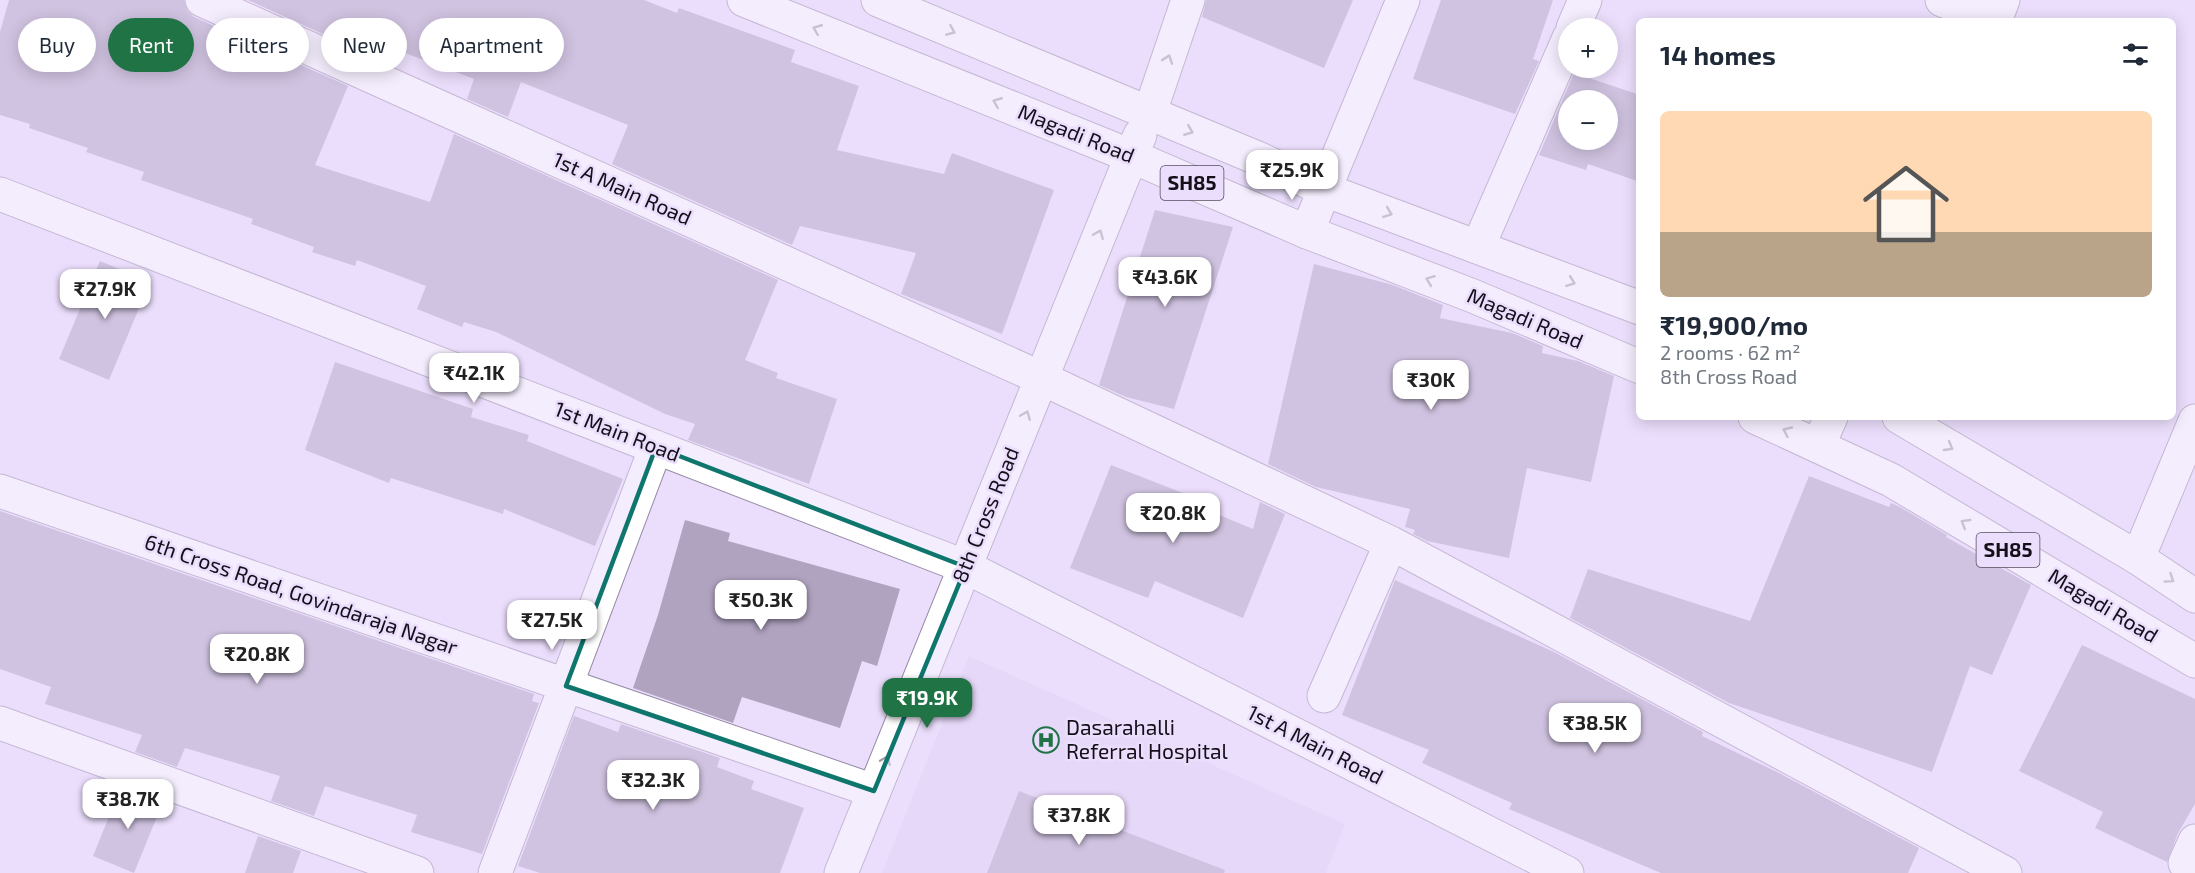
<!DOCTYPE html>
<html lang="en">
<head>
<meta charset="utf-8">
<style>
  :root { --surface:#fff; --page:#f6f6f7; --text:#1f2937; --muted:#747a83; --accent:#1f7345 }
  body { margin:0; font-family:"Exo 2",sans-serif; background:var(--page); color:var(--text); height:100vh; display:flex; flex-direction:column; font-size:22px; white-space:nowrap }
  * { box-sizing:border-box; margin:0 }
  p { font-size:20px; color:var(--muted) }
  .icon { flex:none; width:33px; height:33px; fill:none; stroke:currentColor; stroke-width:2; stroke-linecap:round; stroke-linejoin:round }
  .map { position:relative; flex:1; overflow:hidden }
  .panel { position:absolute; left:1636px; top:18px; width:540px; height:402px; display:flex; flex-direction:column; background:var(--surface); border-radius:9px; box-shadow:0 3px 15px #0003 }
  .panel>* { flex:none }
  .banner { position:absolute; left:18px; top:18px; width:570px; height:54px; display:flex; gap:12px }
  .buttons { position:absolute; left:1558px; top:18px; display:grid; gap:12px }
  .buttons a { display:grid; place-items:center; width:60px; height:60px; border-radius:50%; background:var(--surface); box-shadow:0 3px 15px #0003; font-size:30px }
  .price { position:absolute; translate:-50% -51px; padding:0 14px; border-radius:12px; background:#fff; color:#222; font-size:20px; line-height:39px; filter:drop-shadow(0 2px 3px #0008) }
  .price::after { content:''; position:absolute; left:50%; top:36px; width:18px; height:14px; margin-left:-9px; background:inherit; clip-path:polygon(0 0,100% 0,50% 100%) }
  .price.active { background:var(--accent); color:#fff }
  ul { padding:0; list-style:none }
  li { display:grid; align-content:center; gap:12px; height:318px; padding:0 24px }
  li span { display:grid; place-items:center; height:186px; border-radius:9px; color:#555 }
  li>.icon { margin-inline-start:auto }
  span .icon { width:108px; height:108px; fill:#fffc; stroke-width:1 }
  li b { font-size:26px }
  h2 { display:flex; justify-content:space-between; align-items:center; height:72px; padding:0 24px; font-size:26px }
  .chip { padding:0 21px; border-radius:27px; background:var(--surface); box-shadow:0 3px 15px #0003; font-size:21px; line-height:54px }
  .chip.active { background:var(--accent); color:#fff }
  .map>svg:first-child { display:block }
  .built { fill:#e1d1f6 }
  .building { fill:#b0a3c0; fill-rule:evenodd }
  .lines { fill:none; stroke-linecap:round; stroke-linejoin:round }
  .minor-casing { stroke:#9589a4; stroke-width:35 }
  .major-casing { stroke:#9589a4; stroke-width:35 }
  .minor { stroke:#fff; stroke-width:33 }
  .major { stroke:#fff; stroke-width:33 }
  .oneway { stroke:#a19fa3 }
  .marked { fill:none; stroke:#0f766e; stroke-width:4.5; stroke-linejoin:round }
  .labels { text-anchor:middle; stroke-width:5; stroke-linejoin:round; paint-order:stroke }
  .shield { fill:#ebdefc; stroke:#544d5d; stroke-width:1.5 }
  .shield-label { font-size:20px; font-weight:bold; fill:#140f19 }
  .street-label { font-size:21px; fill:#140f19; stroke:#ebdefc }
  .poi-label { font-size:21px; fill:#140f19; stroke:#ebdefc; text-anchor:start }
</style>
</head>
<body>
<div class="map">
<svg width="2195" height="873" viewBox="0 0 2195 873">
  <rect width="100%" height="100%" fill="#ebdefc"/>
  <path class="built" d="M969,656l376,168 -19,49h-444z"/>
  <path class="building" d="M9,0h175l3,10 7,7 154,69 -33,79 115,37 24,-68 324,146 -33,80 33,13 -2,5 61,21 -28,85 -121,-44 7,-16 -30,-10 -169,-82 -32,-10 -2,5 -45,-18 9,-23 -69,-26 -2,6 -43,-14 2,-5 -63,-23 2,-5 -112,-39 3,-8 -58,-20 2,-4 -59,-20 1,-4 -30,-9v-83z
    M248,0h396l33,13 2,-5 116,42 -4,12 68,24 -22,64 107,24 8,-21 102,37 -52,144 -101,-40 15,-41 -116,-27 -8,19 -180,-81 16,-39 -107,-43 -13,35 -41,-18 7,-20 -106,-40 -5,13z
    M1206,0h147l-29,68 -122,-51z
    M1441,0h112l-20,59 6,2 -24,53 -102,-35z
    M1574,73l66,22v87l-52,-18 -2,6 -47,-15zM1569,100h39v40h-39z
    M1155,210l78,17 -59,182 -48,-12 -27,-12z
    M100,261l50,21 -41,98 -50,-21z
    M1314,264l79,21 50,20 -3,13 72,15 31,13 -1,7 36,8 36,15 -23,106 -64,-14 -18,90 -82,-17 -14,-7 2,-4 -10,-3 5,-18 -94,-22 -48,-23z
    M335,362l138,47 -2,8 58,18 -2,6 96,38 -28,67 -91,-37 -1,5 -112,-36 -2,5 -84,-33z
    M1111,465l77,30 -2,6 67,28 7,-27 25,12 -42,104 -88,-37 -7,17 -78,-30z
    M1809,476l80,31 2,-4 9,4 47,28 -1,2 85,48 -39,90 -22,-9 -38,106 -203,-69 -159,-85 18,-49 162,52z
    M0,511l534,183 -2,7 7,2 -57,151 -71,-22 6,-17 -92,-29 -11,30 -43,-15 9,-25 -95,-28 -8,19 -42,-15 7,-17 -97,-31 6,-17 -51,-18z
    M685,520l45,13 -2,8 172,48 -23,77 -15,-5 -22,67 -98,-31 -9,26 -100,-35 25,-73z
    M1395,580l159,72 149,80 -1,4 77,37 140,75 -11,25h-247l-152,-64 3,-6 -90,-40 7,-13 -87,-35z
    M2082,645l113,54v105l-17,29 -11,29 -72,-34 8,-16 -84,-41z
    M574,716l44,16 3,-8 99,34 -3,9 37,14 -3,8 53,19 -24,65h-240l-22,-7z
    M121,787l42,15 -29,71 -41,-17z
    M1019,791l206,79 -1,3h-237z
    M258,836l43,15 -8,22h-48z"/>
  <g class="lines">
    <g class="minor-casing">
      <path id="minor" d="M202,0l839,378 350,165 614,330
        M1942,0l53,21 8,-21
        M1573,28l12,-28
        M1149,115l39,-115
        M0,194l966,373 601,306
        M1307,232l96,-232
        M1478,247l91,-209
        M1818,446l13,-29
        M0,491l874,300
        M2138,558l57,-137
        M1324,696l67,-153
        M0,723l417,150
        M2185,863l10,-22
        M495,873l161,-426"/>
    </g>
    <g class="major-casing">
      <path id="major" d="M744,0l387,156 176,76 166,64 167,71
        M878,0l384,160 63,30 315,118
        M1755,417l136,63 304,181
        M1899,417l239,141 57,38
        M841,873l299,-738"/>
    </g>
    <use href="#minor" class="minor"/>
    <use href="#major" class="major"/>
  </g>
  <defs><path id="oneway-chevron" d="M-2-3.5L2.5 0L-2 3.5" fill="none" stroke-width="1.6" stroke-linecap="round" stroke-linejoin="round" transform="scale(1.5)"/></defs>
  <g class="oneway">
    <use href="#oneway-chevron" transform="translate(817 29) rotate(-158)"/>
    <use href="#oneway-chevron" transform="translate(951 31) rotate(23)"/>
    <use href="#oneway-chevron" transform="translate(1168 59) rotate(-71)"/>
    <use href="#oneway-chevron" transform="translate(997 102) rotate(-158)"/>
    <use href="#oneway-chevron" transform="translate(1189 131) rotate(22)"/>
    <use href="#oneway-chevron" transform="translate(1388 213) rotate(21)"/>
    <use href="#oneway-chevron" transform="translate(1099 234) rotate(-68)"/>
    <use href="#oneway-chevron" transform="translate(1430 280) rotate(-159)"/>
    <use href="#oneway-chevron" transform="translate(1571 282) rotate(21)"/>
    <use href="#oneway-chevron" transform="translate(1026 415) rotate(-68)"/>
    <use href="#oneway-chevron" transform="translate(1787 431) rotate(-155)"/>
    <use href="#oneway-chevron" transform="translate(1949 447) rotate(30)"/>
    <use href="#oneway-chevron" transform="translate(1965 523) rotate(-149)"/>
    <use href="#oneway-chevron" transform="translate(2170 579) rotate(34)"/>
    <use href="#oneway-chevron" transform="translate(886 760) rotate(-68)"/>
  </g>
  <path d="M0 0H2195V873H0ZM656,447l310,120 -92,224 -308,-105z" fill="#ebdefc" fill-opacity=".55" fill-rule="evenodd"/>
  <path class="marked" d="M656,447l310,120 -92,224 -308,-105z"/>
  <defs>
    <g id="hospital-ring" transform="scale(1.35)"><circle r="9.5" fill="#ebdefc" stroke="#1f7345" stroke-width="1.5"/><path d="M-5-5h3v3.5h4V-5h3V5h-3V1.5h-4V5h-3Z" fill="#1f7345"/></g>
  </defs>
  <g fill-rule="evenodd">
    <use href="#hospital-ring" x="1046" y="740"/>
  </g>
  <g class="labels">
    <g class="shield">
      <rect x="1160.5" y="166" width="63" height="34" rx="4.5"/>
      <rect x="1976.5" y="533" width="63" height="34" rx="4.5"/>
    </g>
    <g class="shield-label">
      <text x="1192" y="190">SH85</text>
      <text x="2008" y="557">SH85</text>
    </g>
    <g class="street-label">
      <text transform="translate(1076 134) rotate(22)" y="7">Magadi Road</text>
      <text transform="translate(622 189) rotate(24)" y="7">1st A Main Road</text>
      <text transform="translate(1525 319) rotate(23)" y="7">Magadi Road</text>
      <text transform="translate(617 432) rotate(21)" y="7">1st Main Road</text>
      <text transform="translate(986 515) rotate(-68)" y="7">8th Cross Road</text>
      <text transform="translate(301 595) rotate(19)" y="7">6th Cross Road, Govindaraja Nagar</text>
      <text transform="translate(2103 606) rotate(31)" y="7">Magadi Road</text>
      <text transform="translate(1315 745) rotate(27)" y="7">1st A Main Road</text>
    </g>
    <g class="poi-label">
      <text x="1066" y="735">Dasarahalli<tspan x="1066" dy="24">Referral Hospital</tspan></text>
    </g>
  </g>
</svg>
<div class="buttons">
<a>+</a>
<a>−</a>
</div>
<b class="price" style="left:1292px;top:201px">₹25.9K</b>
<b class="price" style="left:1165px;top:308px">₹43.6K</b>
<b class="price" style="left:105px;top:320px">₹27.9K</b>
<b class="price" style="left:474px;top:404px">₹42.1K</b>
<b class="price" style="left:1431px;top:411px">₹30K</b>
<b class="price" style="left:1173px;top:544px">₹20.8K</b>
<b class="price" style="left:761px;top:631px">₹50.3K</b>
<b class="price" style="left:552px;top:651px">₹27.5K</b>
<b class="price" style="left:257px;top:685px">₹20.8K</b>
<b class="price active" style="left:927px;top:729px">₹19.9K</b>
<b class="price" style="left:1595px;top:754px">₹38.5K</b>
<b class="price" style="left:653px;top:811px">₹32.3K</b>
<b class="price" style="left:128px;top:830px">₹38.7K</b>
<b class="price" style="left:1079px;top:846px">₹37.8K</b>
<div class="banner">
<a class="chip">Buy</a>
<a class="chip active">Rent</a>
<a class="chip">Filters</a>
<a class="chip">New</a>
<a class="chip">Apartment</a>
</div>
<section class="panel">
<h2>14 homes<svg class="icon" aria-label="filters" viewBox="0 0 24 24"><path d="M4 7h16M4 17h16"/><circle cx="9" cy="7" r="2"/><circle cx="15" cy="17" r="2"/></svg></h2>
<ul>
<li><span style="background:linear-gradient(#ffd9b3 65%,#b9a48a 0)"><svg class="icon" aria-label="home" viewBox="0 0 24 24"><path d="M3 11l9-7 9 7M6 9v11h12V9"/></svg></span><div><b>₹19,900/mo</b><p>2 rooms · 62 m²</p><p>8th Cross Road</p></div></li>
</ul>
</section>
</div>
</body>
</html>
